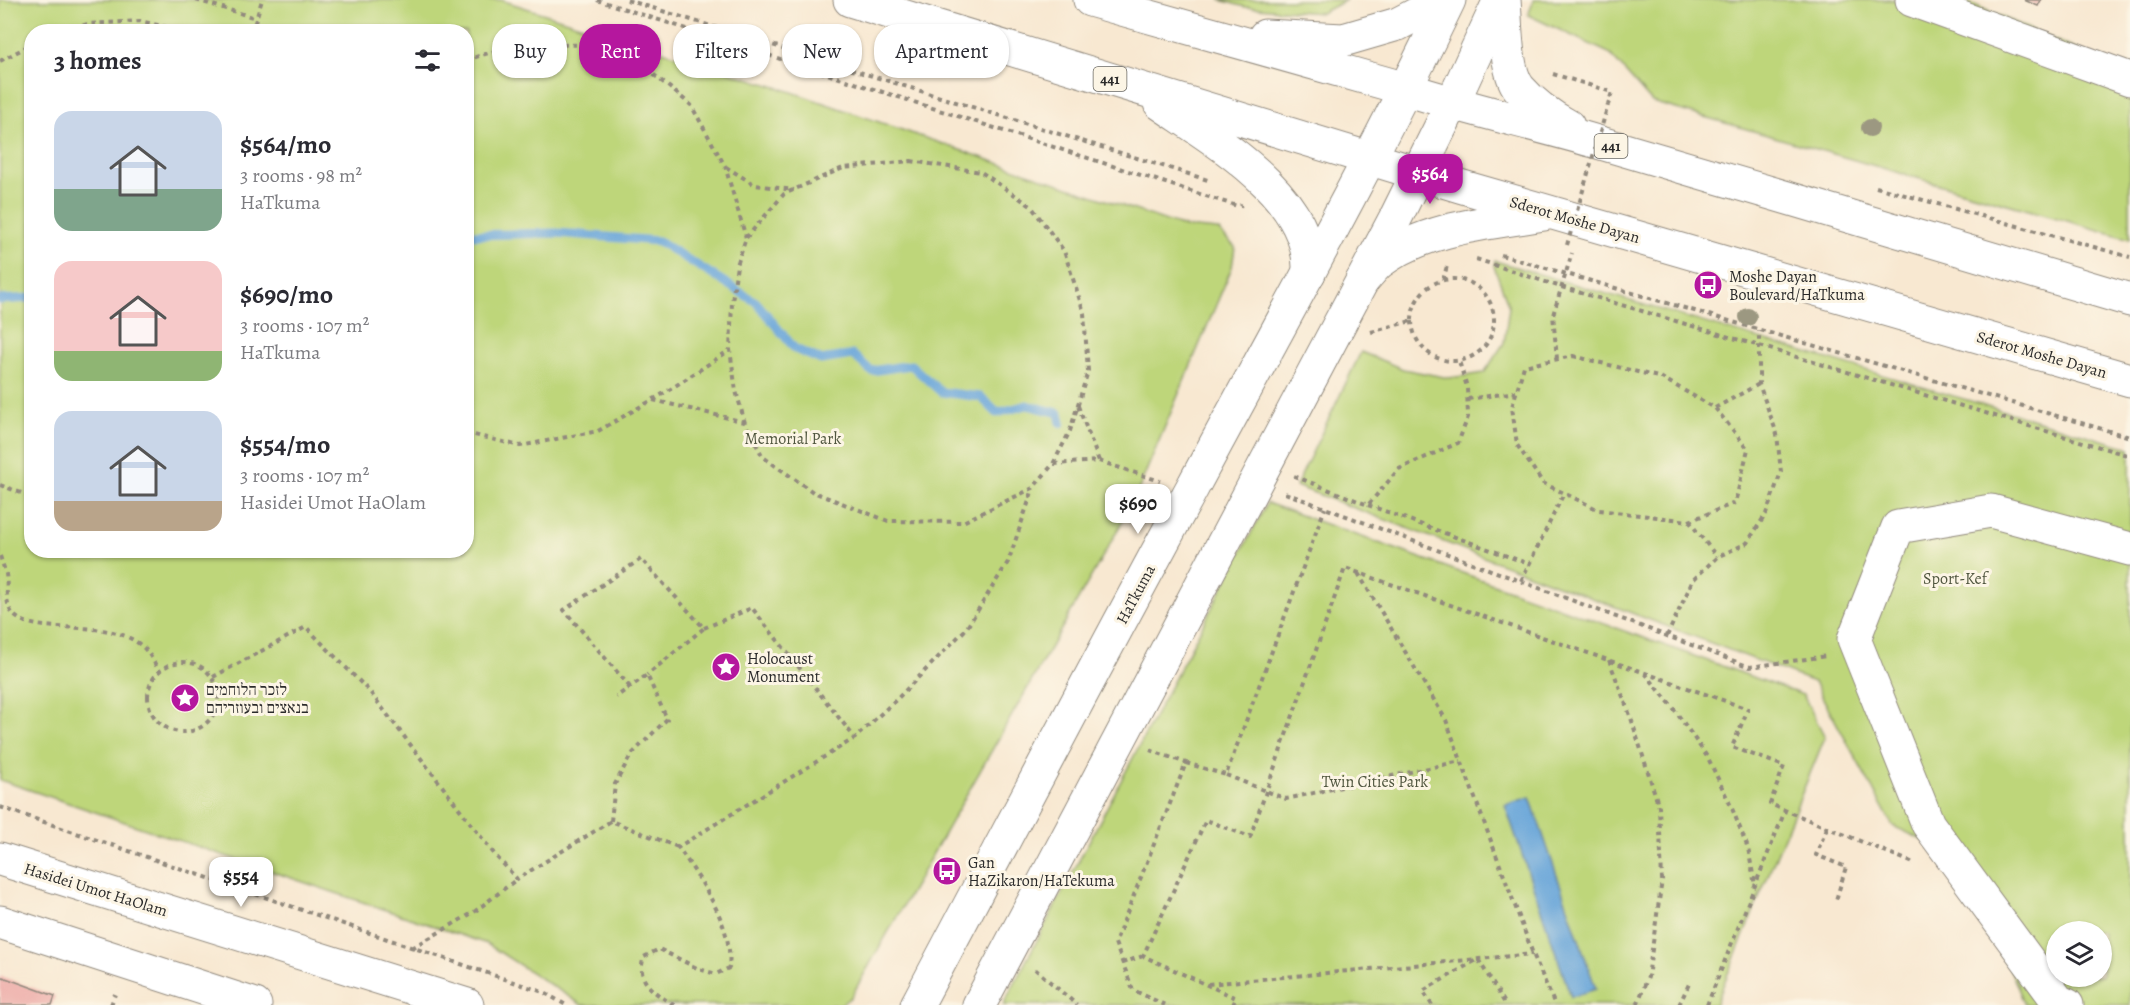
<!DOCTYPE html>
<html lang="en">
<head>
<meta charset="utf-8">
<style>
  :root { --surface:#fff; --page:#f2f2f3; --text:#2b2b33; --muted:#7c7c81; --accent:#b5179e }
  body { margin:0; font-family:Alegreya,"Frank Ruhl Libre",serif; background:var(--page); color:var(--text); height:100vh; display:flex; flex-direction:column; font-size:22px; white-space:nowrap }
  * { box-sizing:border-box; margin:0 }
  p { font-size:20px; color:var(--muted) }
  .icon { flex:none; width:33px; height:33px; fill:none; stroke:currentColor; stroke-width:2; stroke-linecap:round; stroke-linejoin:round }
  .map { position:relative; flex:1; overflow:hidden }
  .details { position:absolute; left:24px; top:24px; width:450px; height:534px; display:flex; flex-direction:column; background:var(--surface); border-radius:24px; box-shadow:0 2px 4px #0004 }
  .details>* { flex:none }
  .hud { position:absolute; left:492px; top:24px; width:570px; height:54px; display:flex; gap:12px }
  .tools { position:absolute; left:2046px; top:921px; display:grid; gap:12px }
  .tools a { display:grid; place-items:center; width:66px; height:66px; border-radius:50%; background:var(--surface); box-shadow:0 2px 4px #0004; font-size:30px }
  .price { position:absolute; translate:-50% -51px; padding:0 14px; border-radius:12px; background:#fff; color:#222; font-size:20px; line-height:39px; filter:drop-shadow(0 2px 3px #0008) }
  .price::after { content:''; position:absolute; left:50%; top:36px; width:18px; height:14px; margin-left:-9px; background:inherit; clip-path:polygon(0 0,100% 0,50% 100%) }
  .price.selected { background:var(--accent); color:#fff }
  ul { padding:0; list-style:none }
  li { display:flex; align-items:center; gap:18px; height:150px; padding:0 30px }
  li span { display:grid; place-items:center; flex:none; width:168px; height:120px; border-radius:18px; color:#555 }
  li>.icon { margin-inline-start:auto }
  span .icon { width:72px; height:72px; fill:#fffc; stroke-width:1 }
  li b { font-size:26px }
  h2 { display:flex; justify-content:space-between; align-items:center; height:72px; padding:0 30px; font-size:26px }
  .pill { padding:0 21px; border-radius:24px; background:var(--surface); box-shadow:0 2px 4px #0004; font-size:21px; line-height:54px }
  .pill.selected { background:var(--accent); color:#fff }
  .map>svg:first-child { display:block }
  .green { fill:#bed67a; stroke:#748052; stroke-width:1.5; fill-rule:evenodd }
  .water { fill:#68a5d9; stroke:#4a6882; stroke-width:1.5 }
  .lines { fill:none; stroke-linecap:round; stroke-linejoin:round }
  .stream { stroke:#68a5d9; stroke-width:9 }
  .building { fill:#eca8a5 }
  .minor-casing { stroke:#928a7e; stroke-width:35 }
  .major-casing { stroke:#928a7e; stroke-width:35 }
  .path { stroke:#928a7e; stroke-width:4; stroke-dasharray:4.5 4.5; stroke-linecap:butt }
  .minor { stroke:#fff; stroke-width:33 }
  .major { stroke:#fff; stroke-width:33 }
  .path-bridge { stroke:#928a7e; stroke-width:4; stroke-dasharray:4.5 4.5; stroke-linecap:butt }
  .tree { fill:#9c9881 }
  .labels { text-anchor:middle; stroke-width:6; stroke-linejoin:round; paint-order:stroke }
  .shield { fill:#fcf5e5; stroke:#6a6863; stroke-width:1.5 }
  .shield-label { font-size:15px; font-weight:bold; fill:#2b2b2b }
  .street-label { font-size:16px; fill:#2b2b2b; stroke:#fcf5e5 }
  .poi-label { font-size:16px; fill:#2b2b2b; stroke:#fcf5e5; text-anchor:start }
  .park-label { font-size:16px; fill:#50563f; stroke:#fcf5e5 }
</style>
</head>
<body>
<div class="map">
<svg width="2130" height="1005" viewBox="0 0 2130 1005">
  <rect width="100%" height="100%" fill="#fcf5e5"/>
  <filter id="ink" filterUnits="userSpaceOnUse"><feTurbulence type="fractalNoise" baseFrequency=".0167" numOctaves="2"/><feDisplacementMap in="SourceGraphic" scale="12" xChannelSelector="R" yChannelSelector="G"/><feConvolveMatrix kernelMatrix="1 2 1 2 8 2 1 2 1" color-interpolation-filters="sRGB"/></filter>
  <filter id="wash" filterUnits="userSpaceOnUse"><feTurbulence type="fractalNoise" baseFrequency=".008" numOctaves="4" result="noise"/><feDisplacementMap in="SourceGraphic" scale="24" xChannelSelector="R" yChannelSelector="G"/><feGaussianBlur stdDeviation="1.35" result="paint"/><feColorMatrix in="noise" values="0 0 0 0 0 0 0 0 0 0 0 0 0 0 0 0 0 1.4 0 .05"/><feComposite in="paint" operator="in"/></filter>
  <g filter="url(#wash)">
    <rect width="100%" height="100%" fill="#f8e8d1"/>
    <path class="green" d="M0,0h501l288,91 395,136 34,3 17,17 -3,20 -100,238 -281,492 -11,8h-258l-95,-61 -487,-164zM32,32h434v518h-434z
      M1220,0h126l-25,13 -76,-6z
      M1534,0h429l167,73v166l-478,-137 -43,-49 -81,-38z
      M1495,261l635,187v557h-105l-60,-145 -72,-34 -79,-144 -518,-196 65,-134 42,17 46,9 35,-5 20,-30 5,-36 -15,-41zM2056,932h46v44h-46z
      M1267,503l536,192 22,42 -110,268h-712z"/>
    <path class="water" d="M1530,797l66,192 -25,8 -66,-192z"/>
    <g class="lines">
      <path class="stream" d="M466,235l90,-2 102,8 98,61 39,47 26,11 32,-5 18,16 40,-6 30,27 40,5 16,16 30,-8 32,8 2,10
        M0,300l32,-2"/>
    </g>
    <g id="blocks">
      <path class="building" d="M2024,0h17l-3,6z
        M0,976l55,20 -3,9h-52z"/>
    </g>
  </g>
  <g filter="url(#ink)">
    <use href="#blocks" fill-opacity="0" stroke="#928a7e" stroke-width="1.5"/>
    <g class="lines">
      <g class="minor-casing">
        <path id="minor" d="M1912,0l218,79
          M0,859l467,146
          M0,922l255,83
          M917,1005c91,-172 181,-344 274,-515 87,-162 178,-323 258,-490
          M979,1005l417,-788 56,-113 48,-104
          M2067,1005l-9,-4 -130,-177 -74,-185 44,-112 93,-16 139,38"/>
      </g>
      <g class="major-casing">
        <path id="major" d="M850,0l613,187 667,193
          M1090,0l316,89c62,20 125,34 188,52 179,52 357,106 536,159
          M1504,0c2,23 1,70 15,88 14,16 31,28 49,38
          M1265,36l78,4 55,-16 46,-24
          M1160,103c55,38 153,93 149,170
          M1362,281c6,-6 12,-15 19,-20 46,-34 109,-38 163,-47"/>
      </g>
      <path class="path" d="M196,0l60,18
        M597,0l640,206 5,-1
        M627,0l584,181
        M66,32l21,-8 53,-3 48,11
        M252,32l10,-32
        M466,60l52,-16 68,1 46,12 59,48 34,61 21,72
        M0,61l32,-17
        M1553,74l59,18 -4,13
        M911,161l70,11 50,34 33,45 20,62 4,58 -18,60 -17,33 -20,24 -70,34 -75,-1 -75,-29 -50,-35 -18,-34 -9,-32 -6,-41 2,-48 5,-37 9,-27 38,-44 59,-26z
        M726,167l29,18 39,5
        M1876,187l254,70
        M1501,255l629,182
        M1476,259l85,28 569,169
        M1412 320a41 41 0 1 1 82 0a41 41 0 1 1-82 0Z
        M1443,280l4,-14
        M1371,332l40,-11
        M1573,356l89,22 53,30 33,41 -13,54 -46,18 -90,-11 -56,-27 -26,-38 -5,-38 12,-41z
        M1557,359l-4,-44 19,-62
        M1468,399l48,-7
        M653,400l92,22
        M1078,406l21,55
        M1715,408l44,-24
        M466,433l54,13 78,-15 68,-39 64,-42
        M1054,464l45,-3 61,20
        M1294,476l74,29 31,-36 59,-26 10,-26 -1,-30 -8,-26
        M0,485l32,12
        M1285,493l465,174 77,-11
        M1368,505l161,59
        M1689,521l28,36
        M0,556c2,6 4,12 6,18 2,12 -2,30 7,40 22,25 96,0 131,34 6,6 11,16 15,23
        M1358,573l88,147 87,234 22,51
        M1521,581l43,-88
        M704,628l48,-20 103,130
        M1667,636l26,-56 24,-23 30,-14 19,-29 15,-42 -4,-38 -18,-50v-54
        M1609,660l22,58 28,89 3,73 -14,97 -11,28
        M148 697a35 35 0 1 1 70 0a35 35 0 1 1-70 0Z
        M1645,673l27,33 36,52 23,48 17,42 7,37
        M213,677l93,-50 64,65 125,163 22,24 94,-58 67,26
        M630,687l-66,-77 77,-51 63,69 -57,47
        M1150,750l36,13
        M1226,775l60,24 175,-38
        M0,807l543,185 23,13
        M611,821l4,-37 16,-29 36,-36 -20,-44 -31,22
        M1827,828l-11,27 30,12 -10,33
        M412,948l62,-36 43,-33
        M1122,963l21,-7
        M1035,969l42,36
        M1208,984l325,-30
        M111,1005l4,-11
        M674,1005c-19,-12 -39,-23 -30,-48l15,-8 40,20 17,5 13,-6c5,-42 -28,-87 -51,-121l177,-109 44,-41 67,-68 42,-67 25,-73
        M1165,1005l-32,-15 -18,-47 71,-180 40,12 99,-267
        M1233,1005l3,-7 -93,-42 63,-136 44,17 95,-269 403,141 -16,38 52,19 -14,38 146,60
        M1432,1005l-9,-14 55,-32 28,46
        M1679,1005l10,-21
        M1707,1005l78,-194"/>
      <use href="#minor" class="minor"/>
      <use href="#major" class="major"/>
      <path class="path-bridge" d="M1567,245l41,-140"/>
    </g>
    <g class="tree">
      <circle cx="1870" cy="128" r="9"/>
      <circle cx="1748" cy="317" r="9"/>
    </g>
  </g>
  <defs>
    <g id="bus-disc" transform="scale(1.5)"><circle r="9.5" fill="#b5179e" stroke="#fcf5e5"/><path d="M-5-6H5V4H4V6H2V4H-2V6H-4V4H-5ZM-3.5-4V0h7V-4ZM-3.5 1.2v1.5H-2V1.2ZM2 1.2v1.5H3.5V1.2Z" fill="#fff"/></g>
    <g id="sight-disc" transform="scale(1.5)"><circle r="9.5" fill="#b5179e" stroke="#fcf5e5"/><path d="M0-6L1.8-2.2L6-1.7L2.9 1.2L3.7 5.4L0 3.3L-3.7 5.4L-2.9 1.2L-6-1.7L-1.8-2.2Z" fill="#fff"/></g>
  </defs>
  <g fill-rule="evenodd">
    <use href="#bus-disc" x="1708" y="285"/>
    <use href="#sight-disc" x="726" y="667"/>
    <use href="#sight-disc" x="185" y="698"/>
    <use href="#bus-disc" x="947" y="871"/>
  </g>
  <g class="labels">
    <g class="shield">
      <rect x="1093.5" y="67" width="33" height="24" rx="4.5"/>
      <rect x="1594.5" y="134" width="33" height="24" rx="4.5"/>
    </g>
    <g class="shield-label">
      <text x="1110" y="84">441</text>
      <text x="1611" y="151">441</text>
    </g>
    <g class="street-label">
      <text transform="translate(1575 219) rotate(16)" y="6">Sderot Moshe Dayan</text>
      <text transform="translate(2042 354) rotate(16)" y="6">Sderot Moshe Dayan</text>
      <text transform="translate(1135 594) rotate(-62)" y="6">HaTkuma</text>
      <text transform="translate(96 889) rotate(17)" y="6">Hasidei Umot HaOlam</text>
    </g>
    <g class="poi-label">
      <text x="1729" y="282">Moshe Dayan<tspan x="1729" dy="18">Boulevard/HaTkuma</tspan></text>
      <text x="747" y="664">Holocaust<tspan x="747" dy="18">Monument</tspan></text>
      <text x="206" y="695">לזכר הלוחמים<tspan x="206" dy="18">בנאצים ובעוזריהם</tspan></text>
      <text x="968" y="868">Gan<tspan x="968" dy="18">HaZikaron/HaTekuma</tspan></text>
    </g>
    <g class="park-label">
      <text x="793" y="444">Memorial Park</text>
      <text x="1955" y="584">Sport-Kef</text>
      <text x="1375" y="787">Twin Cities Park</text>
    </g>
  </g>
</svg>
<div class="tools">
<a><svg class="icon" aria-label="layers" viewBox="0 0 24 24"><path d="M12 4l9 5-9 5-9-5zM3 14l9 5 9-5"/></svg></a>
</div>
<b class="price selected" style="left:1430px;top:205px">$564</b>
<b class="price" style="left:1138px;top:535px">$690</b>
<b class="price" style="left:241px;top:908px">$554</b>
<div class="hud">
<a class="pill">Buy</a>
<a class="pill selected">Rent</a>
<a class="pill">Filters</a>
<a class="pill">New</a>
<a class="pill">Apartment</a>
</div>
<section class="details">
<h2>3 homes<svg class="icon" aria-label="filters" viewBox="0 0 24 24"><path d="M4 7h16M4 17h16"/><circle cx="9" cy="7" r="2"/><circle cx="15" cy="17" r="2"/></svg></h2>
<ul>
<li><span style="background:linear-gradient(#c9d6e8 65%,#7fa58c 0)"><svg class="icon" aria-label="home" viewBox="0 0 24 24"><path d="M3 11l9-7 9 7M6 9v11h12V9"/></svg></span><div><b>$564/mo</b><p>3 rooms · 98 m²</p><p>HaTkuma</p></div></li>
<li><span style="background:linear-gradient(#f6c9c9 75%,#8fb573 0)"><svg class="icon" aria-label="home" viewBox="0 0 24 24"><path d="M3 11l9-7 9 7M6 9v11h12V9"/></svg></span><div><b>$690/mo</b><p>3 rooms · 107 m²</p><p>HaTkuma</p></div></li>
<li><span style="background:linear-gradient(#c9d6e8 75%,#b9a48a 0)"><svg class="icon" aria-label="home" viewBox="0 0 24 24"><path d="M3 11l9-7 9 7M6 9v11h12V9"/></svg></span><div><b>$554/mo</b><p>3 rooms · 107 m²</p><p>Hasidei Umot HaOlam</p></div></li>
</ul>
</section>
</div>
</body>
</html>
